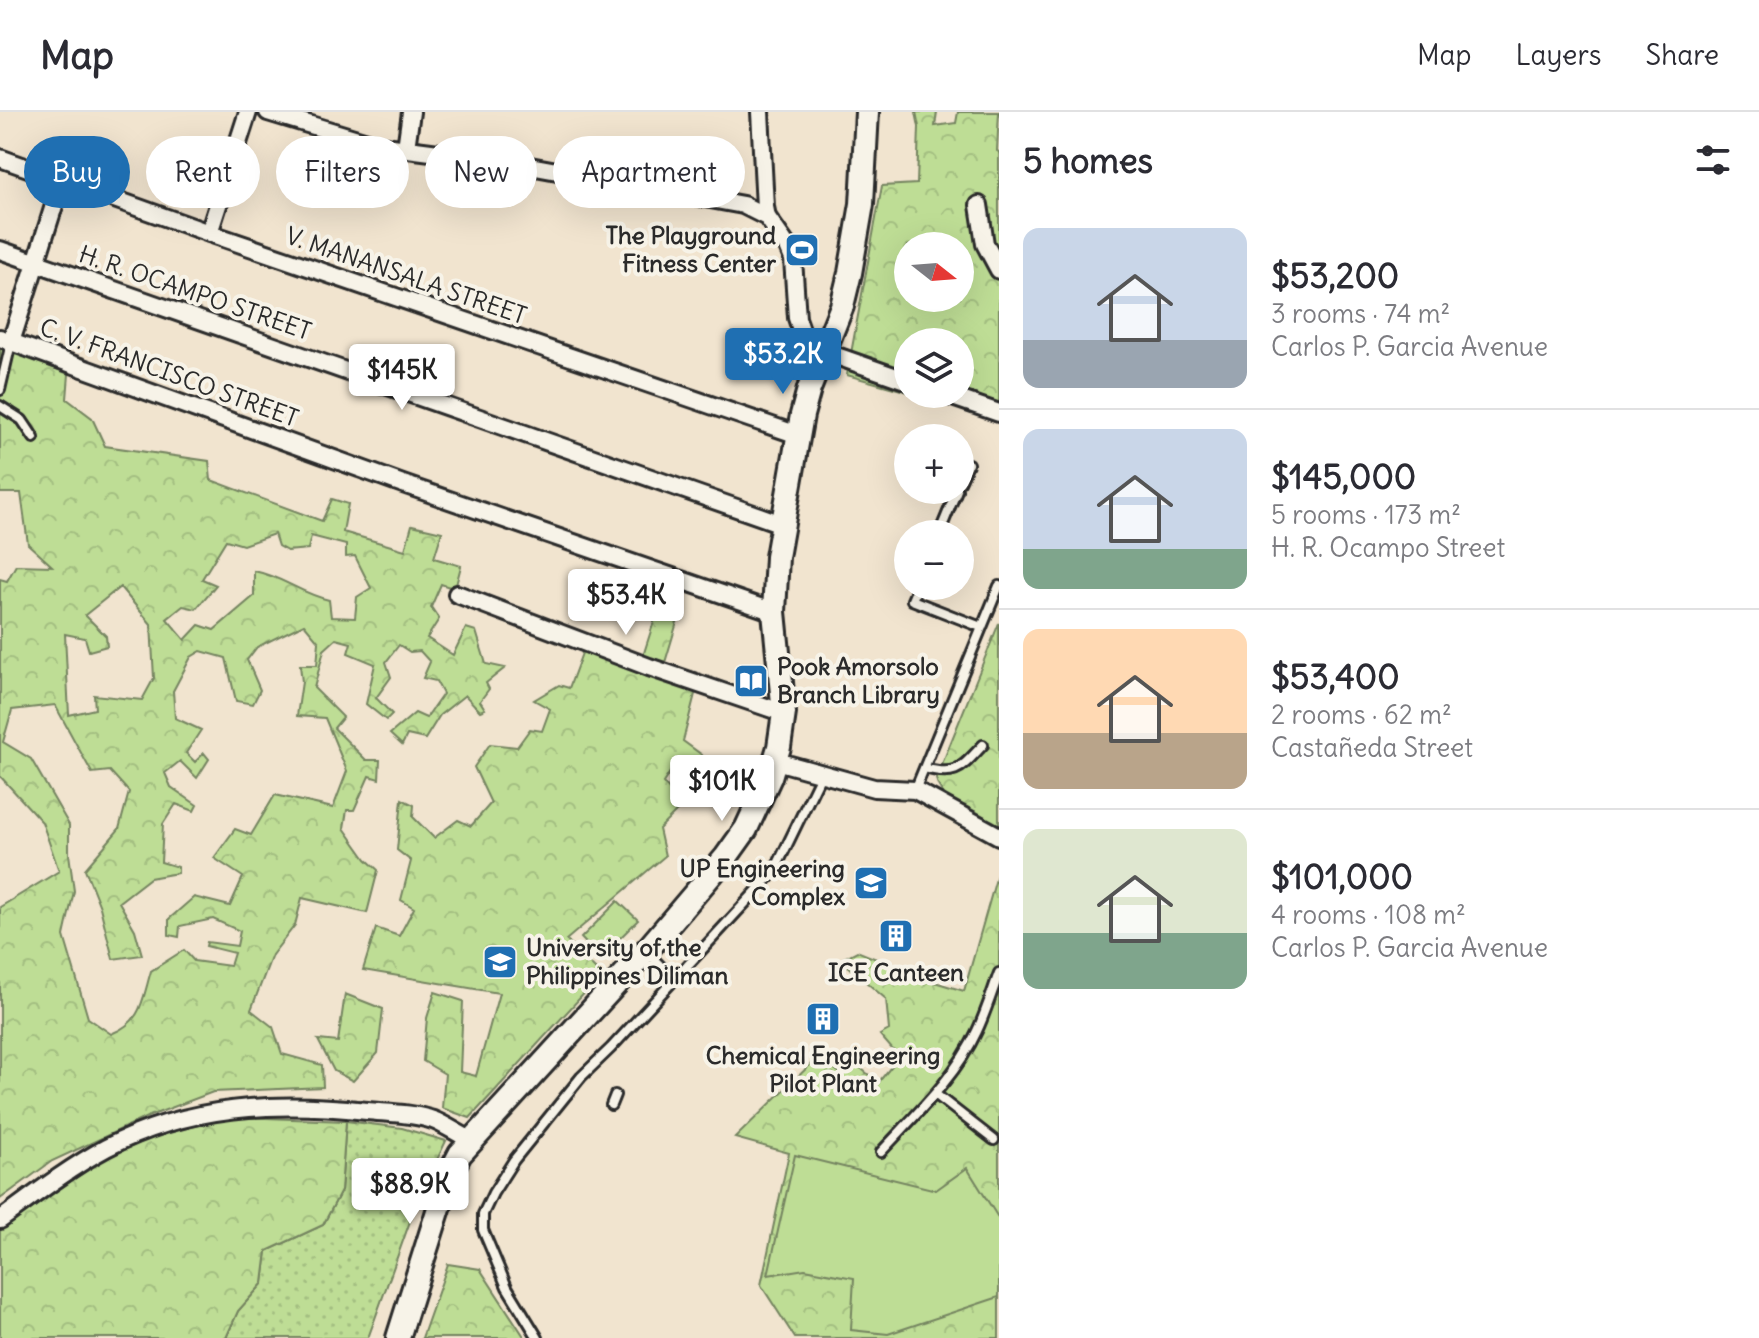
<!DOCTYPE html>
<html lang="en">
<head>
<meta charset="utf-8">
<style>
  :root { --surface:#fff; --page:#f2f2f3; --text:#2b2b33; --muted:#7c7c81; --line:#e1e1e2; --accent:#1f6fb2 }
  body { margin:0; font-family:Delius,sans-serif; background:var(--page); color:var(--text); height:100vh; display:flex; flex-direction:column; font-size:30px; white-space:nowrap }
  * { box-sizing:border-box; margin:0 }
  p { font-size:26px; color:var(--muted) }
  .icon { flex:none; width:44px; height:44px; fill:none; stroke:currentColor; stroke-width:2; stroke-linecap:round; stroke-linejoin:round }
  .map { position:relative; flex:1; overflow:hidden }
  .panel { display:flex; flex-direction:column; background:var(--surface); width:760px }
  .panel>* { flex:none }
  .banner { position:absolute; left:24px; top:24px; width:760px; height:72px; display:flex; gap:16px }
  .needle { width:52px; rotate:107deg }
  .controls { position:absolute; left:894px; top:120px; display:grid; gap:16px }
  .controls a { display:grid; place-items:center; width:80px; height:80px; border-radius:50%; background:var(--surface); box-shadow:0 8px 32px #0002; font-size:40px }
  .price { position:absolute; translate:-50% -68px; padding:0 18px; border-radius:8px; background:#fff; color:#222; font-size:26px; line-height:52px; filter:drop-shadow(0 2px 4px #0008) }
  .price::after { content:''; position:absolute; left:50%; top:48px; width:24px; height:18px; margin-left:-12px; background:inherit; clip-path:polygon(0 0,100% 0,50% 100%) }
  .price.current { background:var(--accent); color:#fff }
  ul { padding:0; list-style:none }
  li { display:flex; align-items:center; gap:24px; height:200px; padding:0 24px }
  li+li { border-top:2px solid var(--line) }
  li span { display:grid; place-items:center; flex:none; width:224px; height:160px; border-radius:16px; color:#555 }
  li>.icon { margin-inline-start:auto }
  span .icon { width:96px; height:96px; fill:#fffc; stroke-width:1 }
  li b { font-size:34px }
  h2 { display:flex; justify-content:space-between; align-items:center; height:96px; padding:0 24px; font-size:34px }
  .pill { padding:0 28px; border-radius:36px; background:var(--surface); box-shadow:0 8px 32px #0002; font-size:28px; line-height:72px }
  .pill.current { background:var(--accent); color:#fff }
  header { display:flex; align-items:center; gap:48px; box-sizing:border-box; height:112px; padding:0 40px; background:var(--surface); border-bottom:2px solid var(--line) }
  header strong { font-size:38px }
  nav { display:flex; gap:44px; margin-inline-start:auto; font-size:28px }
  main { display:flex; flex:1; min-height:0 }
  .map>svg:first-child { display:block }
  .grass { fill:url(#grass-dots); stroke:#748460; stroke-width:2 }
  .forest { fill:url(#forest-crowns); stroke:#748460; stroke-width:2; fill-rule:evenodd }
  .park { fill:#bedd95; stroke:#748460; stroke-width:2 }
  .lines { fill:none; stroke-linecap:round; stroke-linejoin:round }
  .lane-casing { stroke:#2b2b2b; stroke-width:14 }
  .street-casing { stroke:#2b2b2b; stroke-width:22 }
  .secondary-casing { stroke:#2b2b2b; stroke-width:28 }
  .lane { stroke:#f7f3e8; stroke-width:8 }
  .street { stroke:#f7f3e8; stroke-width:16 }
  .secondary { stroke:#f7f3e8; stroke-width:22 }
  .labels { text-anchor:middle; stroke-width:8; stroke-linejoin:round; paint-order:stroke }
  .poi-label { font-size:24px; font-weight:bold; fill:#2b2b2b; stroke:#f7f3e8; text-anchor:end }
  .street-label { font-size:24px; fill:#2b2b2b; stroke:#f7f3e8 }
</style>
</head>
<body>
<header>
<strong>Map</strong>
<nav><a>Map</a><a>Layers</a><a>Share</a></nav>
</header>
<main>
<div class="map">
<svg width="999" height="1226" viewBox="0 0 999 1226">
  <defs>
    <pattern id="grass-dots" width="8" height="8" patternUnits="userSpaceOnUse" patternTransform="scale(2)"><rect width="8" height="8" fill="#bedd95"/><path d="M2 2h.1M6 6h.1" fill="none" stroke="#a3be81" stroke-width="1.8" stroke-linecap="round"/></pattern>
    <pattern id="forest-crowns" width="20" height="18" patternUnits="userSpaceOnUse" patternTransform="scale(2)"><rect width="20" height="18" fill="#bedd95"/><path d="M2 6a3 3 0 1 1 6 0M12 15a3 3 0 1 1 6 0" fill="none" stroke="#a3be81"/></pattern>
  </defs>
  <rect width="100%" height="100%" fill="#f1e4cf"/>
  <filter id="ink" filterUnits="userSpaceOnUse"><feTurbulence type="fractalNoise" baseFrequency=".0125" numOctaves="2"/><feDisplacementMap in="SourceGraphic" scale="16" xChannelSelector="R" yChannelSelector="G"/><feConvolveMatrix kernelMatrix="1 2 1 2 8 2 1 2 1" color-interpolation-filters="sRGB"/></filter>
  <g filter="url(#ink)">
    <path class="grass" d="M346,1009l56,7 44,13 -29,61 -49,136h-142l12,-27 25,-28 4,-32 56,-26 18,-34z"/>
    <path class="forest" d="M916,0h21l-2,14 21,-3 2,-11h41l-2,39 2,1v265l-83,-23h44v-52h-52v50l-61,-17 35,-189 35,-2 2,-57zM908,134h52v52h-52z
      M0,235l69,27 -2,25 25,19 13,28 104,15 2,19 111,41 10,-22 16,5 -5,28 62,18 7,-25 30,7 -8,26 27,8 -6,23 -14,-5 -10,23 8,12 -12,19 26,17 13,-27 10,3 10,33 19,4 -19,15 3,6 -9,12 5,8 -5,2 -15,-16 -25,20 -15,24 -18,-4 -5,10 -12,-11 25,-21 11,5 17,-24 -7,-13 -13,-3 7,-16 -10,-11 -10,1 -11,-7 -13,17 5,15 -15,21 16,16 -6,6 -20,-16 9,-40 -27,-11 3,-10 -15,-4 -12,11 -10,38 29,29 -9,11 32,32h14l-1,19 -10,-3 -15,34h-7l-3,18 22,31 12,11 -11,43 -65,-15 -7,27 -23,30 -21,55 22,17 9,27 40,11 1,22 -110,5 -66,25 -95,44 -52,38v-292l59,-36 -17,-49 -42,-46v-197l7,2 9,-16 36,1 -24,-22 -7,-51h-21zM274,422l4,12 9,5 21,-2 3,-13 35,9v12l9,-1 16,32 -14,9 -2,21 -24,-1 -2,-17c-30,-7 -45,-23 -75,-29v25l-40,34 -15,-5 -14,15 -18,-21 16,-13 13,3 20,-24 -14,-6 24,-39 17,5zM120,475l31,37 3,54 -12,22 -48,-5 1,14 -26,6 -4,-81 20,4 4,13 18,-5 -1,-10 -21,-21zM304,512l15,18 -2,23h-17l2,17 -5,34 28,2 22,53 -14,37 -58,-13 -24,40 -16,-6 -21,29 29,19 -13,29 -36,-9 -25,22v16l10,2 1,-11 33,-7 27,12 -3,15 -30,-4 -1,4 28,7 -4,13 -36,-5 -10,-11 -33,21c-9,30 -9,51 -40,63l-23,-16 -24,-82 10,-45 -5,-37v-29l-38,-66 -28,-17 9,-32 43,-5 37,68 18,-2 19,21 -10,37 -34,40 15,38 13,52 29,-4 -7,-25 -16,-28 31,-24 28,-5v-6l-17,-5 2,-38 13,-20 18,7 3,-6 -26,-18 -6,-14 15,-12 17,17 12,-19 -5,-6 -9,9 -9,-9 15,-23 -26,-12 -2,-27 18,-34 10,-6 25,7 10,43 17,3 7,-14 -13,-30 10,-13z
      M657,500l21,7 -17,57 35,14 -13,51 19,14 -7,23 -21,-12 -11,17 20,22 -24,24 6,27 -99,84 35,35 -131,143 -28,-10 3,-34 -22,-13 4,-43 8,-26 28,9 -3,71 16,4 23,-83 -136,-23 13,-42 23,8 15,-28 -13,-8 10,-39 -14,-11 5,-51 12,6 -1,12 21,21 24,-18 13,6 20,-23 -17,-36 16,-23 27,3 13,-18 12,2 8,-22 -16,-9 25,-15 10,3 19,-51 55,19z
      M999,511v204c-22,-12 -57,-22 -63,-48z
      M999,756v470h-204l-34,-53 28,-132 -54,-15 83,-81 22,16 15,-10 23,20 21,-26 -19,-22 9,-5 -3,-31 -46,-39 17,-9 71,29 36,11z
      M345,882l38,15 -5,44 -25,28 -19,-10 -16,-31 20,2z
      M236,1005l110,4 -5,70 -18,34 -56,26 -4,32 -25,28 -12,27h-226v-107l100,-70 59,-27z
      M448,1152l32,5 45,69h-103z"/>
    <path class="park" d="M618,789l20,19 -38,38 -19,-20z
      M795,1043l141,35 31,-22 32,51v78l-111,37 -37,-4 3,-52 -49,-9 -37,6z"/>
    <g class="lines">
      <g class="lane-casing">
        <path id="lane" d="M0,278l11,-47
          M0,294l22,14 12,18
          M960,370l8,-18
          M939,422l18,-44
          M918,474l-6,14 69,27
          M924,656c33,9 37,0 59,-23
          M915,678l84,-204
          M647,840l27,28
          M935,982l59,46
          M611,993l4,-10
          M881,1040c34,-37 75,-75 96,-121 9,-19 15,-39 22,-58
          M538,1226l-31,-51 -24,-57v-16l10,-21 21,-33 67,-83 30,-29 163,-176 47,-97"/>
      </g>
      <g class="street-casing">
        <path id="street" d="M268,0l109,33 131,17 235,43 24,12
          M760,0l5,95 2,10 21,30 5,12 4,59 19,55
          M406,36l5,-36
          M0,46l209,75 589,202
          M979,93l6,39 14,26
          M209,121l39,-121
          M0,138l782,274
          M0,226l403,146 371,128
          M11,230l51,-162
          M825,240l83,29
          M944,282l55,19
          M457,482l192,73 135,46
          M776,649l98,27 41,2 84,46
          M0,1108c34,-25 69,-52 106,-72 83,-43 170,-47 261,-37 21,2 46,2 66,9 13,5 25,14 38,20"/>
      </g>
      <g class="secondary-casing">
        <path id="secondary" d="M398,1226l52,-165 10,-19 186,-203 80,-94 20,-28 24,-52 9,-30 5,-34 -10,-101 3,-55 25,-142 7,-26 33,-83 8,-33 12,-69 5,-92"/>
      </g>
      <use href="#lane" class="lane"/>
      <use href="#street" class="street"/>
      <use href="#secondary" class="secondary"/>
    </g>
  </g>
  <defs>
    <g id="stadium-square" transform="scale(1.8)"><rect x="-9" y="-9" width="18" height="18" rx="4" fill="#1f6fb2" stroke="#f7f3e8"/><path d="M0-5a6.5 5 0 1 0 0 10a6.5 5 0 1 0 0-10ZM-3.5-1.8h7v3.6h-7Z" fill="#fff"/></g>
    <g id="library-square" transform="scale(1.8)"><rect x="-9" y="-9" width="18" height="18" rx="4" fill="#1f6fb2" stroke="#f7f3e8"/><path d="M-6-4Q-3-5.5-.7-3.5V5Q-3 3-6 4ZM6-4Q3-5.5 .7-3.5V5Q3 3 6 4Z" fill="#fff"/></g>
    <g id="university-square" transform="scale(1.8)"><rect x="-9" y="-9" width="18" height="18" rx="4" fill="#1f6fb2" stroke="#f7f3e8"/><path d="M0-5L7-2L0 1L-7-2ZM-4 1L0 2.5L4 1V4Q0 6-4 4Z" fill="#fff"/></g>
    <g id="building-square" transform="scale(1.8)"><rect x="-9" y="-9" width="18" height="18" rx="4" fill="#1f6fb2" stroke="#f7f3e8"/><path d="M-4-6H4V6H1V3H-1V6H-4ZM-2.5-4.3h1.7v1.8h-1.7ZM.8-4.3h1.7v1.8H.8ZM-2.5-1h1.7V.8h-1.7ZM.8-1h1.7V.8H.8Z" fill="#fff"/></g>
  </defs>
  <g fill-rule="evenodd">
    <use href="#stadium-square" x="802" y="138"/>
    <use href="#library-square" x="751" y="569"/>
    <use href="#university-square" x="871" y="771"/>
    <use href="#building-square" x="896" y="824"/>
    <use href="#university-square" x="500" y="850"/>
    <use href="#building-square" x="823" y="907"/>
  </g>
  <g class="labels">
    <g class="poi-label">
      <text x="776" y="132">The Playground<tspan x="776" dy="28">Fitness Center</tspan></text>
      <text x="777" y="563" text-anchor="start">Pook Amorsolo<tspan x="777" dy="28">Branch Library</tspan></text>
      <text x="845" y="765">UP Engineering<tspan x="845" dy="28">Complex</tspan></text>
      <text x="526" y="844" text-anchor="start">University of the<tspan x="526" dy="28">Philippines Diliman</tspan></text>
      <text x="896" y="869" text-anchor="middle">ICE Canteen</text>
      <text x="823" y="952" text-anchor="middle">Chemical Engineering<tspan x="823" dy="28">Pilot Plant</tspan></text>
    </g>
    <g class="street-label">
      <text transform="translate(406 164) rotate(19)" y="8">V. MANANSALA STREET</text>
      <text transform="translate(195 181) rotate(19)" y="8">H. R. OCAMPO STREET</text>
      <text transform="translate(169 261) rotate(20)" y="8">C. V. FRANCISCO STREET</text>
    </g>
  </g>
</svg>
<div class="controls">
<a><svg class="needle" viewBox="-14 -14 28 28"><path d="M0-13l5 13h-10z" fill="#e53935"/><path d="M0 13l5-13h-10z" fill="#7c7c81"/></svg></a>
<a><svg class="icon" aria-label="layers" viewBox="0 0 24 24"><path d="M12 4l9 5-9 5-9-5zM3 14l9 5 9-5"/></svg></a>
<a>+</a>
<a>−</a>
</div>
<b class="price current" style="left:783px;top:284px">$53.2K</b>
<b class="price" style="left:402px;top:300px">$145K</b>
<b class="price" style="left:626px;top:525px">$53.4K</b>
<b class="price" style="left:722px;top:711px">$101K</b>
<b class="price" style="left:410px;top:1114px">$88.9K</b>
<div class="banner">
<a class="pill current">Buy</a>
<a class="pill">Rent</a>
<a class="pill">Filters</a>
<a class="pill">New</a>
<a class="pill">Apartment</a>
</div>
</div>
<section class="panel">
<h2>5 homes<svg class="icon" aria-label="filters" viewBox="0 0 24 24"><path d="M4 7h16M4 17h16"/><circle cx="9" cy="7" r="2"/><circle cx="15" cy="17" r="2"/></svg></h2>
<ul>
<li><span style="background:linear-gradient(#c9d6e8 70%,#9aa5b1 0)"><svg class="icon" aria-label="home" viewBox="0 0 24 24"><path d="M3 11l9-7 9 7M6 9v11h12V9"/></svg></span><div><b>$53,200</b><p>3 rooms · 74 m²</p><p>Carlos P. Garcia Avenue</p></div></li>
<li><span style="background:linear-gradient(#c9d6e8 75%,#7fa58c 0)"><svg class="icon" aria-label="home" viewBox="0 0 24 24"><path d="M3 11l9-7 9 7M6 9v11h12V9"/></svg></span><div><b>$145,000</b><p>5 rooms · 173 m²</p><p>H. R. Ocampo Street</p></div></li>
<li><span style="background:linear-gradient(#ffd9b3 65%,#b9a48a 0)"><svg class="icon" aria-label="home" viewBox="0 0 24 24"><path d="M3 11l9-7 9 7M6 9v11h12V9"/></svg></span><div><b>$53,400</b><p>2 rooms · 62 m²</p><p>Castañeda Street</p></div></li>
<li><span style="background:linear-gradient(#dfe7d0 65%,#7fa58c 0)"><svg class="icon" aria-label="home" viewBox="0 0 24 24"><path d="M3 11l9-7 9 7M6 9v11h12V9"/></svg></span><div><b>$101,000</b><p>4 rooms · 108 m²</p><p>Carlos P. Garcia Avenue</p></div></li>
</ul>
</section>
</main>
</body>
</html>
